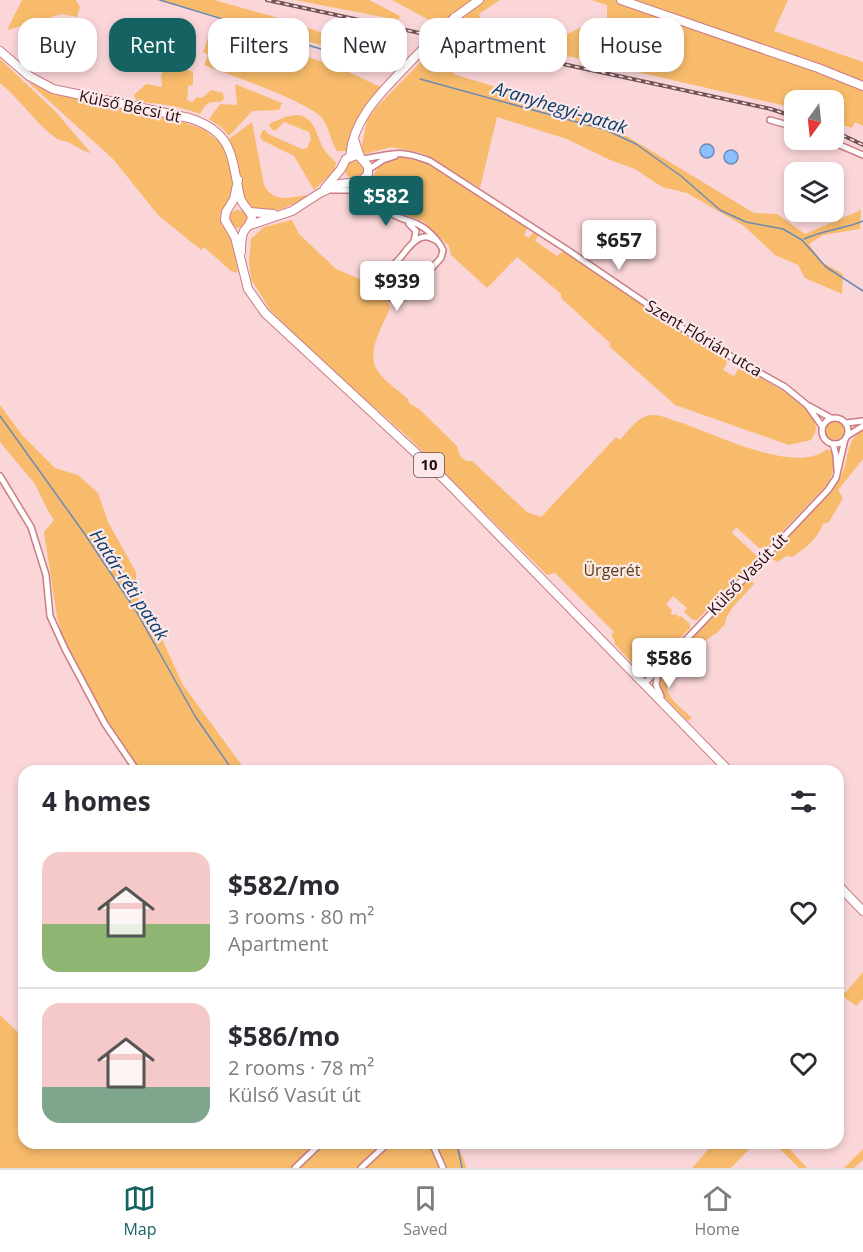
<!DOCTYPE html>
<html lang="en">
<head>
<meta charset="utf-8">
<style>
  :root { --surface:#fff; --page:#f2f2f3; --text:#2b2b33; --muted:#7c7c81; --line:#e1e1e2; --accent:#146362 }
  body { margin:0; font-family:"Open Sans",sans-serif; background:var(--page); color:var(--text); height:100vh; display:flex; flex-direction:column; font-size:22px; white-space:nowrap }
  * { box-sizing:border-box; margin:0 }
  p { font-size:20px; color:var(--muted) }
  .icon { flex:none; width:33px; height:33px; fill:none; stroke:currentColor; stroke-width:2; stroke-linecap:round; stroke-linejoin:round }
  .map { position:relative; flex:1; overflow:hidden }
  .panel { position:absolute; left:18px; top:765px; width:826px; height:384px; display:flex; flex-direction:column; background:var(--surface); border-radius:18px; box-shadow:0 3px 9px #0003 }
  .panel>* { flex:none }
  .banner { position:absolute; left:18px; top:18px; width:828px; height:54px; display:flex; gap:12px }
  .needle { width:39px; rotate:195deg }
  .tools { position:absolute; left:784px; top:90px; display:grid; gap:12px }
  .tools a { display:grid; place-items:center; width:60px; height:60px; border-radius:12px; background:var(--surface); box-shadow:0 3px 9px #0003; font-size:30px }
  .price { position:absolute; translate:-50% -51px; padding:0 14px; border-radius:6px; background:#fff; color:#222; font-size:20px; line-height:39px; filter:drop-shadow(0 2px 3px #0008) }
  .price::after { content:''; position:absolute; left:50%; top:36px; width:18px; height:14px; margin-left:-9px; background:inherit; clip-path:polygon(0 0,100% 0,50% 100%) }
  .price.active { background:var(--accent); color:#fff }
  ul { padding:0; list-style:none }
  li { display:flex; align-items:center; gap:18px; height:150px; padding:0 24px }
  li+li { border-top:2px solid var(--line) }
  li span { display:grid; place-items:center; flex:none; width:168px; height:120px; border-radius:18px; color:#555 }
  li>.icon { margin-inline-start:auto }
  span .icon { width:72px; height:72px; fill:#fffc; stroke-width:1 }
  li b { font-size:26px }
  h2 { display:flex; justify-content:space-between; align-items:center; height:72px; padding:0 24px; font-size:26px }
  .chip { padding:0 21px; border-radius:18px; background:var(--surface); box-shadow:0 3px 9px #0003; font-size:21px; line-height:54px }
  .chip.active { background:var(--accent); color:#fff }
  .dock { display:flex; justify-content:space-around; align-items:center; height:84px; border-top:2px solid var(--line); background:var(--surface); font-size:16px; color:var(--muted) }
  .dock a { display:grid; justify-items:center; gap:3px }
  .dock .active { color:var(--accent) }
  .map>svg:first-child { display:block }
  .green { fill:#f7bb6b }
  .water { fill:#8ac0fe; stroke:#6d8ab7; stroke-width:1.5 }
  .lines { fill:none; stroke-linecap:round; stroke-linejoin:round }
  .stream { stroke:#6d8ab7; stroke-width:1.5 }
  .street-casing { stroke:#cc7c85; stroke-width:8 }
  .secondary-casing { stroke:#cc7c85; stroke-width:10 }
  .primary-casing { stroke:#cc7c85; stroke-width:10 }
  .street { stroke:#fff; stroke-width:5 }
  .secondary { stroke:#fff; stroke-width:8 }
  .primary { stroke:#fff; stroke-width:8 }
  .rail-casing { stroke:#735357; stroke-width:4 }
  .rail { stroke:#fbe9ea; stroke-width:1.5; stroke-dasharray:4.5; stroke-linecap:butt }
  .secondary-bridge-casing { stroke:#cc7c85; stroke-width:10; stroke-linecap:butt }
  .secondary-bridge { stroke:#fff; stroke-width:8 }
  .labels { text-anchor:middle; stroke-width:4.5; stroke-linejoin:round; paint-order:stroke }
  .shield { fill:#fbe9ea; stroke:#674e51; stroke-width:1.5 }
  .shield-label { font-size:15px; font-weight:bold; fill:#280b10 }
  .street-label { font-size:16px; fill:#280b10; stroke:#fbe9ea }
  .park-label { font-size:16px; fill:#593e19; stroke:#fbe9ea }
  .water-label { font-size:18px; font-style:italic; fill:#0b3c6c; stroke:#fbe9ea }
</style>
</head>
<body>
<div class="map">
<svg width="863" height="1168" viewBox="0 0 863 1168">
  <rect width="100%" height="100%" fill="#fad6d9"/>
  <path class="green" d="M22,0h54l4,7 -3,10 -15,-3 -55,16z
    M156,0h58l61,17 94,31 -4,9z
    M295,0h74l31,16 -2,4z
    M392,0h108l-21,14 4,11 34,10 35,6 28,-13 15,1 9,-4 3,-8v-12l-16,-5h197l-14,31 89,31v64l-8,-4 -3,6 -18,-6v-22h-39v8l-342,-78 -26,-11z
    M213,24l127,44 43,20 -20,20 -17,43h-9l-2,-3c-4,-9 -7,-22 -13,-30 -15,-17 -93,-43 -118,-53l4,-10 -5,-3z
    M440,42l22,9 -9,23 149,45 8,7 144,87 23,1 28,20 56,-24 -1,19 -37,6 -14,9 13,18 21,12 -1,20 -37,-16 -7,-13 -23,-10 -31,-29 -57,-33 -25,-6 -27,-18 -25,-9 -43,-21 -70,-22 -17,71 -58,-35 -31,-6 -26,7 -4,-4 6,-30 9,-12z
    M0,59l55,52 36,42c-9,-2 -13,-6 -21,-10 -4,-2 -9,-2 -13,-4 -22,-16 -36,-39 -57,-56z
    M164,61l29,11v13l-5,1 -1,14 5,2 5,-5 5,1 9,-8 12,3 1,6 -4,3c-11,-1 -15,2 -20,12 -21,-8 -41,-11 -63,-12l-3,-7 12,-11 16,3 -1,-11 5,-11z
    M28,82l32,13 126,28 17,6 23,18 8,33 -4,22 -8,7 -2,8 2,9 6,5 5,11 5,31 -7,-2 -27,-24 -3,3 -43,-35 -45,-56z
    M235,84l47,19 -3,7 -27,1 -23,25 -8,-9 -12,-8 11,-15 17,1z
    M296,115c18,1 20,18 27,33 3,5 9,10 13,15l-2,8 -20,19 -20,-34 -32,-16 -2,-3 3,-7h2l3,4 34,15 5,-1 4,-9 -2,-7 -25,-10 -8,8h-4l-3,-6 16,-7z
    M252,122l12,63c10,19 26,12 44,10 -19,13 -48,27 -65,4l-5,-37 -9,-23z
    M402,157l22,5 104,65 -4,8 5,3 5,-7 5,3 -4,7 22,15 7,-5 126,87 36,21 1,4 -4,7 11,6 6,-9c20,11 73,36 76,60 0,6 -3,9 -5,13l-22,5 -114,-40 -66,-59 2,-2 -50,-46v-4l-44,-37 -30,31 -36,-33 -2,-9 -26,-25 -30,-10 -15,-18 -6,-13c5,-16 14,-20 30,-23z
    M345 169a10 10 0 1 1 20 0a10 10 0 1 1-20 0Z
    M229 219a9 9 0 1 1 18 0a9 9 0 1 1-18 0Z
    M292,220l7,14 37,35 28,12 24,21 2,6c-7,17 -24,44 -13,62 7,11 21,20 31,29l1,4 10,6 38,37 3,10 6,5h6l55,51 14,5 75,-80 4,3c9,-10 18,-24 32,-25 8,-1 19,5 27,7 35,11 116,54 148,27l5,3c3,13 2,22 -5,33l-61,63h-7l-23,-21 -4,6 26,24 -61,63h-4l-9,-8 3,-4 -14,-12 -7,8 6,6 -1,3 1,2 3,-1 4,3 2,-1 9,8v4l-45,46 -4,-1 -26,-29 -1,-5 -3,-4 3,-3 -59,-59 -8,2 -139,-138 -101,-89 -37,-38 -19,-31 -2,-18 2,-22 13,-12z
    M0,405l22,30 33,33 23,7 20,18 10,29 28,50v24l14,17 33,72 63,86h-109l-22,-31 -49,-92 -9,-31 -13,-85 10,-12 -7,-11 -12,-25 -35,-42z
    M824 430a10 10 0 1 1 20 0a10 10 0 1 1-20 0Z
    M863,429v30l-25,31 5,8 -14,24 -6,2c-5,14 -18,25 -31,33l-6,-1 -8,6 -7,-3 -20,20 3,5 -22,24 -6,10 -1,6 -7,8 -15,10 -35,38c-6,16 13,27 24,38l-4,3 -27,-27 -2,-14 5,-11 41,-45 19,-17 1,-6 109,-113c4,-7 8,-14 11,-22 4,-16 3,-26 18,-37z
    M863,972v27l-7,7 -16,-12 6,-2z
    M0,1015l24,23v105h433c3,11 8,15 9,25h-466z
    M714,1143h41l-24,25h-39z
    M774,1143h10l23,25h-8z
    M863,1149v11l-9,8h-10z"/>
  <path class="water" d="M700 151a7 7 0 1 1 14 0a7 7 0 1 1-14 0Z
    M724 157a7 7 0 1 1 14 0a7 7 0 1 1-14 0Z"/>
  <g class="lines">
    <path class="stream" d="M160,0l220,67
      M420,79l186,51 30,14 45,32 39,34 26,12 37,7 19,11 24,27 37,24
      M804,239c19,-9 40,-10 59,-18
      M0,416l84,117 52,78 59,105 38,55
      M457,1143l5,25"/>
    <g class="street-casing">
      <path id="street" d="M770,120l25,7
        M828,140l35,15
        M363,159c32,-5 36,-10 67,2l136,88 125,85 94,53 22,18 15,21
        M368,170l15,-10 12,-4
        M368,174c3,15 10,30 23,39 8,6 18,7 26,11 10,4 22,17 26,26l-2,8 -35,38 -9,4c-30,-9 -10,-29 3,-42 6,-7 14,-20 24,-21 5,-1 9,2 13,4
        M356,183l24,25
        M332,190h21l17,9
        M409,224l7,7 -2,10
        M809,406l22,12
        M822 431a13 13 0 1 1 26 0a13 13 0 1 1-26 0Z
        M846,423l17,-2
        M847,436l16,-10
        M833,444l3,11 1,15
        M0,476l31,51 15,48 4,41 15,33 40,75 32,47
        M658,671l-2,14 5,11
        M644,684l184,-194 8,-12 9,-39
        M432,1143l11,25
        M295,1168l26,-25
        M361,1168l27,-25"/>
    </g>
    <g class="secondary-casing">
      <path id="secondary" d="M621,0l197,68 45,18
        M454,18l25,-18
        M350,157c3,-42 37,-70 64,-99
        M325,188l16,-19 5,-10 8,-3
        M250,212l23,2
        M250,225l42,-14 28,-18 19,-9 21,-2 8,-8v-8l-8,-9 -6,-18"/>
    </g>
    <g class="primary-casing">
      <path id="primary" d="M0,51l29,25 24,13 136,29c45,14 42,39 51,79 2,8 9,12 12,20 -1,8 -4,8 -8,14 -3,5 -3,15 -3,21
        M238,180l-4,19 -8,13 -1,8 10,17 13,52 17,24 180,167 284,291
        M838,885l25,26"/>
    </g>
    <use href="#street" class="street"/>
    <use href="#secondary" class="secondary"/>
    <use href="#primary" class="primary"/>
    <g class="rail-casing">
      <path id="rail" d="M267,0l504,109 24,8
        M834,131l29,14"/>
    </g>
    <use href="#rail" class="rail"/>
    <g class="secondary-bridge-casing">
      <path id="secondary-bridge" d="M414,58l40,-40"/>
    </g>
    <use href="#secondary-bridge" class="secondary-bridge"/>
  </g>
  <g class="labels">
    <rect class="shield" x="414" y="453" width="30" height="24" rx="4.5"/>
    <g class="shield-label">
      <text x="429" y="470">10</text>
    </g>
    <g class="street-label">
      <text transform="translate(130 106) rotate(12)" y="6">Külső Bécsi út</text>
      <text transform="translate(704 338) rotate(31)" y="6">Szent Flórián utca</text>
      <text transform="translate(747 574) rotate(-46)" y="6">Külső Vasút út</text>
    </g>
    <g class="park-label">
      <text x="612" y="576">Ürgerét</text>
    </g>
    <g class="water-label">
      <text transform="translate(560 108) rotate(17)" y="6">Aranyhegyi-patak</text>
      <text transform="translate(129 585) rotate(57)" y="6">Határ-réti patak</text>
    </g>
  </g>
</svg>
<div class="tools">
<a><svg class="needle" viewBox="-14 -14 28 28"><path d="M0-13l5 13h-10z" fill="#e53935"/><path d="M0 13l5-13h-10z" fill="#7c7c81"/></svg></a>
<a><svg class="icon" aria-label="layers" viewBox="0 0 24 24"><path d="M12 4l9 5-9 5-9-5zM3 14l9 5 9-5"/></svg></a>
</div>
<b class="price active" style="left:386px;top:227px">$582</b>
<b class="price" style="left:619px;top:271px">$657</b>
<b class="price" style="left:397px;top:312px">$939</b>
<b class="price" style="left:669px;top:689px">$586</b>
<div class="banner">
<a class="chip">Buy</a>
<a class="chip active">Rent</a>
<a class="chip">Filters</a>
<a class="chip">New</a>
<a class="chip">Apartment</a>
<a class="chip">House</a>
</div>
<section class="panel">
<h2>4 homes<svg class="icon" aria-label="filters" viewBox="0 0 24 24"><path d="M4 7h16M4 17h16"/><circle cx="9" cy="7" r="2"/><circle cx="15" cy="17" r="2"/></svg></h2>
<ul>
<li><span style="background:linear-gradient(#f6c9c9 60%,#8fb573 0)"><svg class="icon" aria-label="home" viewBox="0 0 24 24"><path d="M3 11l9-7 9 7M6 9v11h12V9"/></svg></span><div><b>$582/mo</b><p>3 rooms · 80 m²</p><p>Apartment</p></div><svg class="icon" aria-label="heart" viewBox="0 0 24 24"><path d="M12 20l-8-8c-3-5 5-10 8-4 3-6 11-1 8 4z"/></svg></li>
<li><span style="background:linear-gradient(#f6c9c9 70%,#7fa58c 0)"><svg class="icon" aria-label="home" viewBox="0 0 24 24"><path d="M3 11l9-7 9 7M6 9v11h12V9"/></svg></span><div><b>$586/mo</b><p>2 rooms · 78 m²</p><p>Külső Vasút út</p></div><svg class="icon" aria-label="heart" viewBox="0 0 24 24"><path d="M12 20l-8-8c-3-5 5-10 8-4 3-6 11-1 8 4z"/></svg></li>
</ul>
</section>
</div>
<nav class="dock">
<a class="active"><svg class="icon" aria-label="map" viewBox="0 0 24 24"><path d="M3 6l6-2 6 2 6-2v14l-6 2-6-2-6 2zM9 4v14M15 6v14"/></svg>Map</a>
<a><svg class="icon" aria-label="saved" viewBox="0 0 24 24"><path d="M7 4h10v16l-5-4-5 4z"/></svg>Saved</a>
<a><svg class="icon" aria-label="home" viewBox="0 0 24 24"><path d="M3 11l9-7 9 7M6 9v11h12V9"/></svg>Home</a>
</nav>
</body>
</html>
